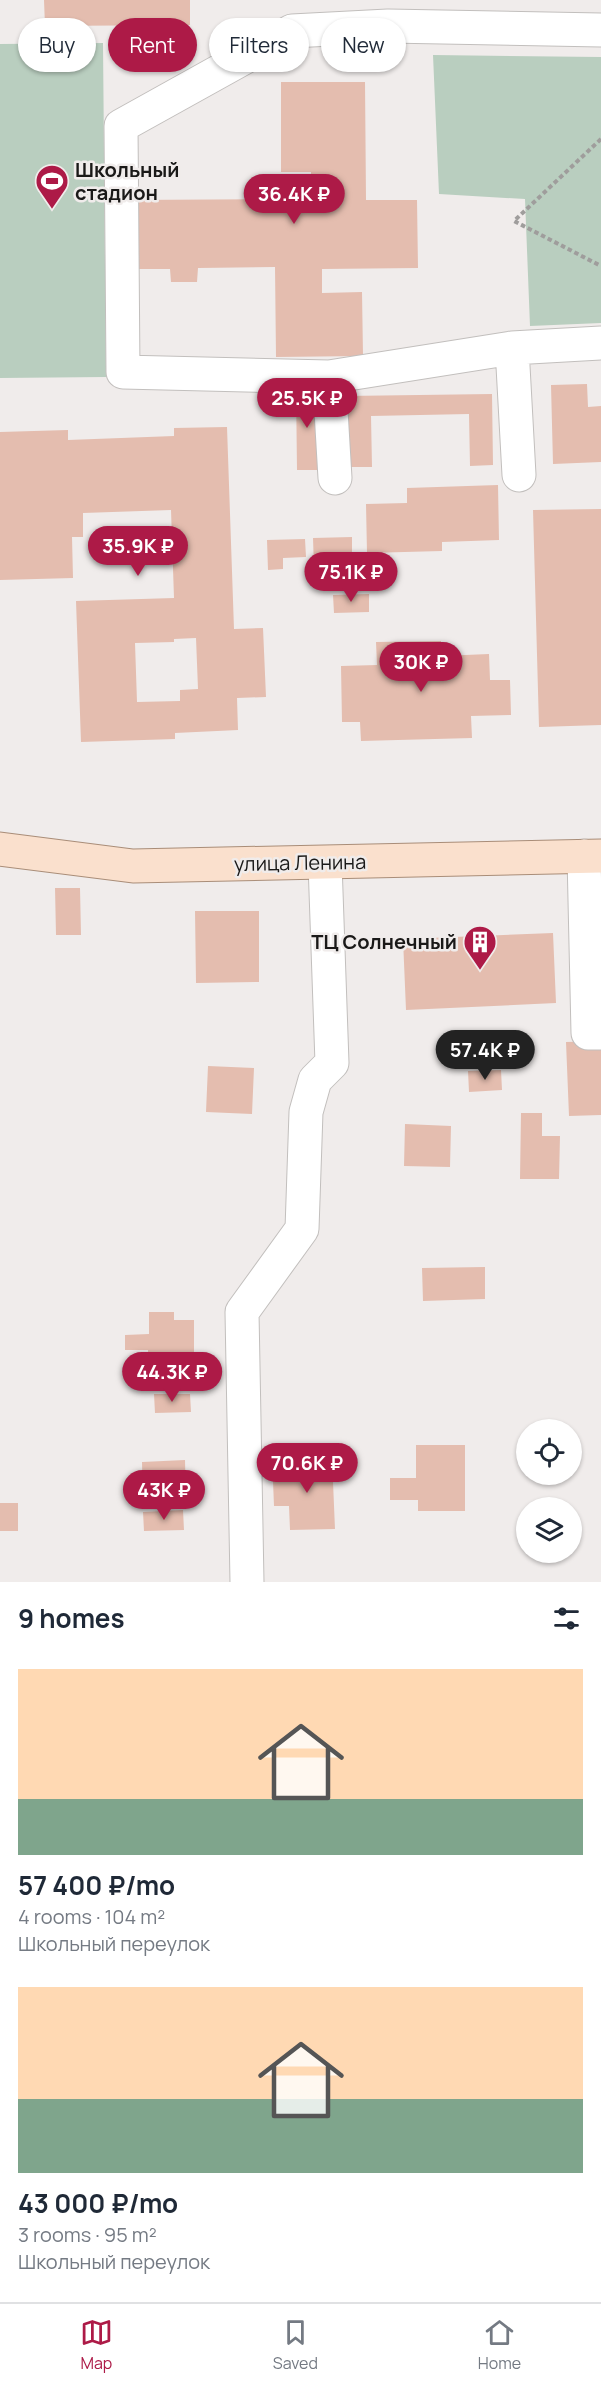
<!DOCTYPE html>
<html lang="en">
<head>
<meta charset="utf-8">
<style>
  :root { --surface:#fff; --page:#f6f6f7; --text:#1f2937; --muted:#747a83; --line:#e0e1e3; --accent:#ad1a47 }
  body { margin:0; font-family:Manrope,sans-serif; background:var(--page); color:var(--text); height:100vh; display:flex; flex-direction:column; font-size:22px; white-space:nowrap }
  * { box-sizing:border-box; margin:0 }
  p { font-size:20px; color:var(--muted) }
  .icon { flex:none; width:33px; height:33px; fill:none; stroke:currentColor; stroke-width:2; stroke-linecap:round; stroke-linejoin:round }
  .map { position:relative; height:1582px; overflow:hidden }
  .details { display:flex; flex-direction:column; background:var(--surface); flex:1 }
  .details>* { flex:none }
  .top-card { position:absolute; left:18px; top:18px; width:566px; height:54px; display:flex; gap:12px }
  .tools { position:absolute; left:516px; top:1419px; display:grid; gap:12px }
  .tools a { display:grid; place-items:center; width:66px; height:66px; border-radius:50%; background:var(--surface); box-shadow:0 2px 4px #0004; font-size:30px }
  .price { position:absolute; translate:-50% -51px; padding:0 14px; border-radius:21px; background:var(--accent); color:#fff; font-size:20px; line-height:39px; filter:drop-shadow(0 2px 3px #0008) }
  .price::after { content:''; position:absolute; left:50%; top:36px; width:18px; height:14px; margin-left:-9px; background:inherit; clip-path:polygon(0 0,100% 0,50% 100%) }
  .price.on { background:#222; color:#fff }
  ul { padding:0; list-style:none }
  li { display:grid; align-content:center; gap:12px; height:318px; padding:0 18px }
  li span { display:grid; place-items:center; height:186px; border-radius:0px; color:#555 }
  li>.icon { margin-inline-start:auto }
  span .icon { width:108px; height:108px; fill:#fffc; stroke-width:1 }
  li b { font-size:26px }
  h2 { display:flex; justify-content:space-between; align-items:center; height:72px; padding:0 18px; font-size:26px }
  .tag { padding:0 21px; border-radius:27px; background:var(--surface); box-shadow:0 2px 4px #0004; font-size:21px; line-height:54px }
  .tag.on { background:var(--accent); color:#fff }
  .tab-bar { display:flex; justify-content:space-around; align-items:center; height:84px; border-top:2px solid var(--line); background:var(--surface); font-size:16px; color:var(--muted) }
  .tab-bar a { display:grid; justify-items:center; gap:3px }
  .tab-bar .on { color:var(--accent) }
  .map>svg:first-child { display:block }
  .green { fill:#b9cebf }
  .building { fill:#e4bdaf; fill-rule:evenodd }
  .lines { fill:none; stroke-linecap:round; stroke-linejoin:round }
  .minor-casing { stroke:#c2bfbd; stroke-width:35 }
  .major-casing { stroke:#a98d78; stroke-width:35 }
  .path { stroke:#9f9d9c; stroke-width:4; stroke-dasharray:4.5 3; stroke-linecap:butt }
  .minor { stroke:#fff; stroke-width:33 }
  .major { stroke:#fae0cd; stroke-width:33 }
  .labels { text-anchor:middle; stroke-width:5; stroke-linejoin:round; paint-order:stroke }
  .poi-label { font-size:20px; font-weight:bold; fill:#1a1918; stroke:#f0eceb; text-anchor:start }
  .street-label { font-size:20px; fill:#1a1918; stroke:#f0eceb }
</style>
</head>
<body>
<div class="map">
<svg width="601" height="1582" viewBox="0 0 601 1582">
  <rect width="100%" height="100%" fill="#f0eceb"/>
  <path class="green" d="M103,43l3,334 -106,1v-334z
    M433,55l168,2v266l-71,3 -5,-127 -86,-5z"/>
  <path class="building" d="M44,0h146v25l-145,1z
    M281,82h84l1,118h51l1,68 -96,1v24l40,-1 1,64 -87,1 -1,-90 -77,1 -1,14h-26l-1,-13h-40l-1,-69 182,-1v-27h-30z
    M587,384l1,23 13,-1v56l-48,2 -2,-79z
    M296,387h20l2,83h-21z
    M492,394l1,71 -23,1 -1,-52 -98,2 1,51h-25l-1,-71z
    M227,427l7,202 29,-1 3,69 -29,1 1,32 -63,3v6l-94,3 -5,-141 98,-3 -3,-88 -88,3v24h-11l1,41 -73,2v-148l68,-2v10l106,-4v-8zM196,638l2,51 -18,1v11l-43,1 -2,-59 39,-1v-3z
    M498,485l1,55 -57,2v9l-75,2 -1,-49 41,-1v-15z
    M601,509v216l-62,2 -6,-217z
    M352,537v18h-22v13h-16l-1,-30z
    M305,539l1,18 -23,1v11l-15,1 -1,-30z
    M369,594v18l-35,1 -1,-18z
    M441,641v15l48,-2 1,26h20l1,35 -40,1 1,22 -111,3 -1,-19h-18l-1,-56 36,-1 -1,-23z
    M55,888h25l1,47h-25z
    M195,911h64v71l-63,1z
    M553,933l3,70 -150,7 -3,-71z
    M601,1041v74l-32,1 -3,-74z
    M208,1066l46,2 -2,46 -46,-2z
    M501,1070l1,20 -33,2 -1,-21z
    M521,1113h21v23h18l-1,43h-39z
    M405,1124l46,2 -1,41 -46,-1z
    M485,1267v32l-62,2 -1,-33z
    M149,1312h25v8h20v40h-46v-10h-23v-15l24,-1z
    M154,1394h36l1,18 -36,1z
    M416,1445h49v66h-47v-11h-28v-22h26z
    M332,1458l3,71 -45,1 -1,-24h-15l-1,-25 12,-1v-21z
    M185,1460l1,42 -43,1 -1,-41z
    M0,1503h18v28h-18z
    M183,1510l1,20 -40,1 -1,-19z"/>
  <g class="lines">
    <g class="minor-casing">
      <path id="minor" d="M329,377l-206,-5 -2,-246 171,-95 96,-5 213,4
        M519,475l-7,-127 89,-5
        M335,478l-6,-101 183,-29
        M584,856l4,177h13
        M247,1582l-5,-270 60,-83 4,-117 9,-32 17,-17 -7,-200"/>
    </g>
    <g class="major-casing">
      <path id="major" d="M0,849l133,17 468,-10"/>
    </g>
    <path class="path" d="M601,139l-87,82 87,45"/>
    <use href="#minor" class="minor"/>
    <use href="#major" class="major"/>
  </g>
  <defs>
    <g id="stadium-pin" transform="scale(1.725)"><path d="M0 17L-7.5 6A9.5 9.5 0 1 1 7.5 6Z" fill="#ad1a47" stroke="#f0eceb"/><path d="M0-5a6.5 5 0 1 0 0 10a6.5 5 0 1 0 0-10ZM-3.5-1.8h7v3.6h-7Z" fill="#fff"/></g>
    <g id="building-pin" transform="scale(1.725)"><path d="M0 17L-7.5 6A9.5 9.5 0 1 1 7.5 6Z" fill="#ad1a47" stroke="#f0eceb"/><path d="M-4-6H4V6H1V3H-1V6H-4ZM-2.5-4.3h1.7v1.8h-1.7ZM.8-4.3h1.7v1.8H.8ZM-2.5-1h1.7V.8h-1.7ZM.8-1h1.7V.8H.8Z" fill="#fff"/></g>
  </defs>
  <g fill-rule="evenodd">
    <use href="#stadium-pin" x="52" y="181"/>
    <use href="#building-pin" x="480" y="942"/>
  </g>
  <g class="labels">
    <g class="poi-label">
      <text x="75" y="177">Школьный<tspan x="75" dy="23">стадион</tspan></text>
      <text x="457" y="949" text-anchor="end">ТЦ Солнечный</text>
    </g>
    <g class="street-label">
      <text transform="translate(300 863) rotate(-1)" y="7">улица Ленина</text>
    </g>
  </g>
</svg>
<div class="tools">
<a><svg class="icon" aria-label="locate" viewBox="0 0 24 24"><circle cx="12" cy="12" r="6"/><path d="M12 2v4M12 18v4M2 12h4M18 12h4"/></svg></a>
<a><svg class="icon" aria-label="layers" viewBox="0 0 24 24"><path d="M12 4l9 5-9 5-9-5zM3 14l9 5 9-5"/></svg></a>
</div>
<b class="price" style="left:294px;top:225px">36.4K ₽</b>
<b class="price" style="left:307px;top:429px">25.5K ₽</b>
<b class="price" style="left:138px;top:577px">35.9K ₽</b>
<b class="price" style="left:351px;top:603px">75.1K ₽</b>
<b class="price" style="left:421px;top:693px">30K ₽</b>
<b class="price on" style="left:485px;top:1081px">57.4K ₽</b>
<b class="price" style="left:172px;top:1403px">44.3K ₽</b>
<b class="price" style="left:307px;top:1494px">70.6K ₽</b>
<b class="price" style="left:164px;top:1521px">43K ₽</b>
<div class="top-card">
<a class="tag">Buy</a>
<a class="tag on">Rent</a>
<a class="tag">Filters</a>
<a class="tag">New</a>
</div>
</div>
<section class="details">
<h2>9 homes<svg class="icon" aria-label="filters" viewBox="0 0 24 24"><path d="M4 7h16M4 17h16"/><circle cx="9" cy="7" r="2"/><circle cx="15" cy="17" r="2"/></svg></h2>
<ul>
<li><span style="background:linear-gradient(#ffd9b3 70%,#7fa58c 0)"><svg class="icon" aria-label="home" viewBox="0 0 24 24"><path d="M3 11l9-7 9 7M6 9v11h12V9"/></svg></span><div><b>57 400 ₽/mo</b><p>4 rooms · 104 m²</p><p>Школьный переулок</p></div></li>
<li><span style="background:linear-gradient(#ffd9b3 60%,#7fa58c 0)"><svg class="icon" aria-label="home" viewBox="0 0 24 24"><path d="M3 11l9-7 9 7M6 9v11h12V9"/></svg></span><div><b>43 000 ₽/mo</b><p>3 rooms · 95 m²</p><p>Школьный переулок</p></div></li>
</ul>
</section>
<nav class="tab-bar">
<a class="on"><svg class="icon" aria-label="map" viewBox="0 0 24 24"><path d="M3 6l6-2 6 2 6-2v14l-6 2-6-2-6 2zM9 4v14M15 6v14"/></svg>Map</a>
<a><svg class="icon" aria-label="saved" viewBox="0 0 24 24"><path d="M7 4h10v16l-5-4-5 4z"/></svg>Saved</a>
<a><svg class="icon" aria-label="home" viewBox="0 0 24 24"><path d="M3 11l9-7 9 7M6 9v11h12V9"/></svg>Home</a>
</nav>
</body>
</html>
